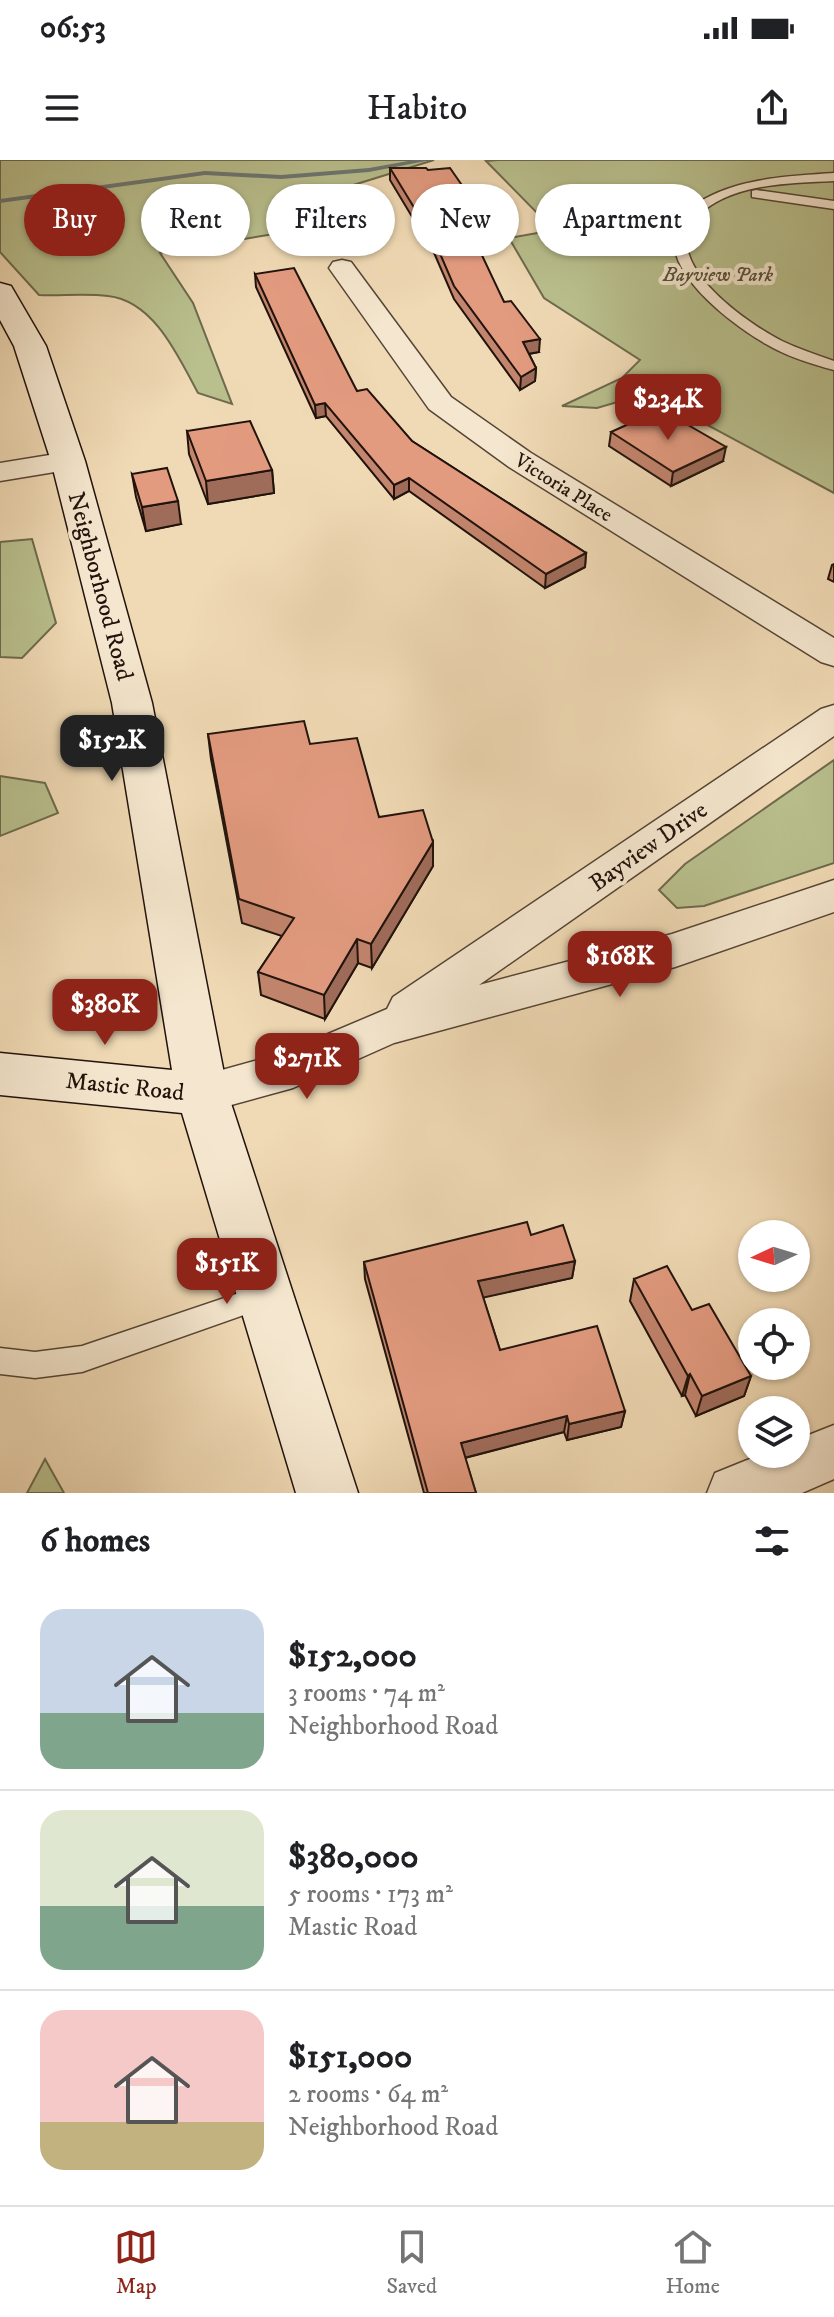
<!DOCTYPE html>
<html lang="en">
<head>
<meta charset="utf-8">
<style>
  :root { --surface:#fff; --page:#f6f6f6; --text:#202124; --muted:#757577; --line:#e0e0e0; --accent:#8f2418 }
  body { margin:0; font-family:"IM FELL DW Pica",serif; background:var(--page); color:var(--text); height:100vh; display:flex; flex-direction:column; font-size:30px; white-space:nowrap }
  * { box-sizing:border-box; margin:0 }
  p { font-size:26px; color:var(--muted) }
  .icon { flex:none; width:44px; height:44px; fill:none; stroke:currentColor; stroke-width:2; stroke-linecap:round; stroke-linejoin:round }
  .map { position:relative; height:1333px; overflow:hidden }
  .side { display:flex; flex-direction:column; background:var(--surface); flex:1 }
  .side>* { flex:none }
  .guide { position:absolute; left:24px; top:24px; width:786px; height:72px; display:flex; gap:16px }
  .needle { width:52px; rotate:266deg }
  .controls { position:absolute; left:738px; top:1060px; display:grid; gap:16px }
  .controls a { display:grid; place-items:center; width:72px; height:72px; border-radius:50%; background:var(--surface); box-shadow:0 2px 6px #0004; font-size:40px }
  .price { position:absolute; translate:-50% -68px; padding:0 18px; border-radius:16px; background:var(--accent); color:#fff; font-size:26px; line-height:52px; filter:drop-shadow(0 2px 4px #0008) }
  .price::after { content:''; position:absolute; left:50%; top:48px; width:24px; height:18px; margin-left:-12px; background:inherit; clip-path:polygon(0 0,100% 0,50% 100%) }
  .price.selected { background:#222; color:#fff }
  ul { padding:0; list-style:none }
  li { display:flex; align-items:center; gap:24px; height:200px; padding:0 40px }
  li+li { border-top:2px solid var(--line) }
  li span { display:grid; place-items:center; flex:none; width:224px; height:160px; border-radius:24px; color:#555 }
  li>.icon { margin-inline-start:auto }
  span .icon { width:96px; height:96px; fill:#fffc; stroke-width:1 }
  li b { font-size:34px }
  h2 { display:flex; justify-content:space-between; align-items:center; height:96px; padding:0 40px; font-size:34px }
  .chip { padding:0 28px; border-radius:36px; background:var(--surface); box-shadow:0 2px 6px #0004; font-size:28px; line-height:72px }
  .chip.selected { background:var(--accent); color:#fff }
  .status { display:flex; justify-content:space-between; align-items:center; height:56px; padding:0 40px; background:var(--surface); direction:ltr }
  .status svg { height:22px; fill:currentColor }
  header { display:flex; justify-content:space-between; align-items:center; height:104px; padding:0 40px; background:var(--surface); font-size:36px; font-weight:600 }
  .menu { display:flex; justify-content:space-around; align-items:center; height:112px; border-top:2px solid var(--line); background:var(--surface); font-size:22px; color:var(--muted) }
  .menu a { display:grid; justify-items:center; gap:4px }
  .menu .selected { color:var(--accent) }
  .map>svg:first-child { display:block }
  .green { fill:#b9c08e; stroke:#6d6a4d; stroke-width:2 }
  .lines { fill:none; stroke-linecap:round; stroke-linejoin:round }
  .stream { fill:#6c7673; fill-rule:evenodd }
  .lane-casing { stroke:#554536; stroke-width:3 }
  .street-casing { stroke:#554536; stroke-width:3 }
  .secondary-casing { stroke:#21130c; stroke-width:3 }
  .lane { fill:#f5e7cf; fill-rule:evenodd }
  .street { fill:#f5e7cf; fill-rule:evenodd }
  .secondary { fill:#f5e7cf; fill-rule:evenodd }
  .wall { fill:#c3856e; stroke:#21130c; stroke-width:2 }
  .shaded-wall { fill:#9f6c5a; stroke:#21130c; stroke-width:2 }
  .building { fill:#e39b80; stroke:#21130c; stroke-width:2 }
  .labels { text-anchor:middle; stroke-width:8; stroke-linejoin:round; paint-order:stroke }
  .far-park-label { font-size:20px; font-style:italic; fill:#56503a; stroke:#f5e7cf }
  .far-street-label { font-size:20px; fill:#21130c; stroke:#f5e7cf }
  .street-label { font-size:24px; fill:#21130c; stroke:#f5e7cf }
</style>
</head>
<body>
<div class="status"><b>06:53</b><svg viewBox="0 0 49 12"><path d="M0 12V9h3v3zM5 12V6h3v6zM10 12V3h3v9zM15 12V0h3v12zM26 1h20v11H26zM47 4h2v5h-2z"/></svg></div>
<header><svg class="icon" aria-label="menu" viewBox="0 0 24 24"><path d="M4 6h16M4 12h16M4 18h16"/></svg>Habito<svg class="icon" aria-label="share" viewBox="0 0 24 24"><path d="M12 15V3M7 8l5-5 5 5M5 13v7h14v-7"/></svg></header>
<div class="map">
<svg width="834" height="1333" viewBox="0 0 834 1333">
  <rect width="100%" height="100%" fill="#f0dab5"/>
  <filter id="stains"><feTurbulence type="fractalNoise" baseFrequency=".0025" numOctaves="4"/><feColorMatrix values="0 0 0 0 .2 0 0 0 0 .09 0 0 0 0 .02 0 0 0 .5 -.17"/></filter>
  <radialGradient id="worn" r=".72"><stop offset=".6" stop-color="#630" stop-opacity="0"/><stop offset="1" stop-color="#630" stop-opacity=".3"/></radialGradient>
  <path class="green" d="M0,0h434l-87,27 -49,27 -18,19 -120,20 33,50 39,101 -34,-11c-20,-37 -44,-92 -90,-97 -22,-3 -47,0 -69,-1l-39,-43z
    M498,0h336v333l-186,-100 -51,15 -35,-2 60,-28 18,-18 -96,-62 -35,-60 45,-8 -68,-69z
    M32,379l24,84 -34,35 -22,-1v-115z
    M834,600v103l-130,43 -27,2 -18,-18 26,-26z
    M0,616l45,7 13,30 -58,23z
    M45,1299l19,34h-37z"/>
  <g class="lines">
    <path class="stream" d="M414,0h17l-62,12 -88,7 -76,-4 -205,28v-4l205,-28 76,4 88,-7z"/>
    <g class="lane-casing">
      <path id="lane" d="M834,13v8c-41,2 -97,2 -131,30 -55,44 43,112 79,130 17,8 35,14 52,20v9c-23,-6 -48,-14 -68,-26 -40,-23 -137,-96 -68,-141 38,-25 92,-27 136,-30z
        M756,30l78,11v8l-82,-12v-6z
        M266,1124l9,4 4,8 -4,8 -193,68 -47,6 -35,-4v-26l35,4 47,-6z"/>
    </g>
    <g class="street-casing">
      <path id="street" d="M342,100l9,2 100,135 80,56 303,185v28l-13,-4 -312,-195 -80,-58 -100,-141 4,-6z
        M68,292l11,2 5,7 -5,7 -79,13v-18z
        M834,545v31l-355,249 193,-51 162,-54v32l-159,55 -281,76 -101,45 -91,25 -16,-5 -7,-14 7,-14 97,-27 104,-44 6,-12 428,-288z
        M834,1265v54l-32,14h-95l8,-20 47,-19h34v-14z"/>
    </g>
    <g class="secondary-casing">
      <path id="secondary" d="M0,123l11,3 35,60 39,115 67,242 76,391 130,399h-62l-114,-380 -182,-18v-42l172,17 -60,-367 -61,-242 -37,-115 -14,-26z"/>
    </g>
    <use href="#lane" class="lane"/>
    <use href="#street" class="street"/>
    <use href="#secondary" class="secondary"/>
  </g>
  <path class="wall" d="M390,8l38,2 49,37v12l-16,2 43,81 35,50 -10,2 7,14 -1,13 -15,9 -66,-91 -19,-44 -45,-75z
    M255,114l102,117 55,50 174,112 -1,14 -40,21 -136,-97 -15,8 -68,-83 -10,2 -60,-131z
    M665,263l58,38 -52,25 -62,-40 2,-14z
    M187,271l85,39 2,23 -66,11 -19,-50z
    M132,314l49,50 -35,7 -10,-34z
    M834,404v18l-6,-3 4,-14z
    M208,574l102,10 69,73 54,49 -61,102 -14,-5 -33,56 -64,-24 -3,-23 24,-36 -40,-13 -31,-164z
    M531,1075l44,26 -3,17 -89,19 17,53 125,61 -4,16 -54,13 -3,-8 -99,26 11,35h-52l-59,-214 -1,-17z
    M634,1119l58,31 59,66 -7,20 -48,20 -11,-21 -3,1 -52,-95z"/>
  <path class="shaded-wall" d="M477,47v12l-24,3v-12z
    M540,179l-1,13 -17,3 1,-13z
    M536,208l-1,13 -15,9 1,-13z
    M325,243l1,13 -10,2 -1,-13z
    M726,287l-3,14 -52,25 2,-14z
    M272,310l2,23 -66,11 -2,-23z
    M409,318v13l-15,8v-14z
    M178,341l3,23 -35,7 -4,-24z
    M586,393l-1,14 -40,21 1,-14z
    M433,682v24l-61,102 -1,-24z
    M357,779l1,24 -33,56 -1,-24z
    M575,1101l-3,17 -95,21 1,-18z
    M690,1214l-5,21 -3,1 6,-20z
    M751,1216l-7,20 -48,20 6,-20z
    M625,1251l-4,16 -54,13 2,-16z
    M567,1256l-3,16 -104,27 1,-16z"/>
  <path class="building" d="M390,8h36l2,2 22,-2 27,39 -24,3 26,39 25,53 7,-1 29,38 -17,3 13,26 -15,9 -67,-91 -19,-44z
    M294,108l63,123 10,-2 45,52 174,112 -40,21 -137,-96 -15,7 -69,-82 -10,2 -60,-131z
    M651,254l14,9 11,-5 50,29 -53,25 -62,-40z
    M250,261l22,49 -66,11 -19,-50z
    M167,308l11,33 -36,6 -10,-33z
    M304,561l6,23 47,-6 22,79 44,-7 10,32 -62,102 -14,-5 -33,56 -66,-23 36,-54 -55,-19 -31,-165z
    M527,1062l4,13 32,-10 12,36 -97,20 22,69 97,-24 28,85 -56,13 -2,-8 -106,27 15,50h-48l-64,-231z
    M667,1106l25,44 17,-6 42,72 -49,20 -12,-22 -2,2 -54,-97z"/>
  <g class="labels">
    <g class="far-park-label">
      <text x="718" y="121">Bayview Park</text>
    </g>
    <g class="far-street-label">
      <text transform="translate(564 327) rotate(32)" y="7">Victoria Place</text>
    </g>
    <g class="street-label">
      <text transform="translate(101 426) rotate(75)" y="8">Neighborhood Road</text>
      <text transform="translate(648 686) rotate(-35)" y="8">Bayview Drive</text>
      <text transform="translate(125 926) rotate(6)" y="8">Mastic Road</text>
    </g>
  </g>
  <rect width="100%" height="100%" filter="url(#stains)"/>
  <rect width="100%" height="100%" fill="url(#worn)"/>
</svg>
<div class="controls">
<a><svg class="needle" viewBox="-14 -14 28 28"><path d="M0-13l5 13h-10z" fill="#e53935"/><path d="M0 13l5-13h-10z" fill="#757577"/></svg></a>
<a><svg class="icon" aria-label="locate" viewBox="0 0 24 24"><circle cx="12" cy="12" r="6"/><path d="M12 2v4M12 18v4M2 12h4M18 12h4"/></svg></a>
<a><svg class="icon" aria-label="layers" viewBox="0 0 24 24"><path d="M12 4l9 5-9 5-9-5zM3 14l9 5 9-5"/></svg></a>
</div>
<b class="price" style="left:668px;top:282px">$234K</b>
<b class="price selected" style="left:112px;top:623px">$152K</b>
<b class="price" style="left:620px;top:839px">$168K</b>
<b class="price" style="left:105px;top:887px">$380K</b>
<b class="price" style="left:307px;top:941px">$271K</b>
<b class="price" style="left:227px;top:1146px">$151K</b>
<div class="guide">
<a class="chip selected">Buy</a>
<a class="chip">Rent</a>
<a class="chip">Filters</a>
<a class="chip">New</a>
<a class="chip">Apartment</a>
</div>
</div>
<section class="side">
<h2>6 homes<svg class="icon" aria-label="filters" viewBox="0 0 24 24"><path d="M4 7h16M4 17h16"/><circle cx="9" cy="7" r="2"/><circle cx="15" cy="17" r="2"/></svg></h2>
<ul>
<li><span style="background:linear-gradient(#c9d6e8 65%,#7fa58c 0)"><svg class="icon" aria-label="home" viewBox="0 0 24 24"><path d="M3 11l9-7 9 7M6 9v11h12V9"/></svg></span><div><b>$152,000</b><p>3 rooms · 74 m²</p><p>Neighborhood Road</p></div></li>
<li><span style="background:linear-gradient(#dfe7d0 60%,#7fa58c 0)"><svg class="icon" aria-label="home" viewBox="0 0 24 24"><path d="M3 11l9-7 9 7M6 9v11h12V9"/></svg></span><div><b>$380,000</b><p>5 rooms · 173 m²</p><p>Mastic Road</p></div></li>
<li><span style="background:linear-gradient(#f6c9c9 70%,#c2b280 0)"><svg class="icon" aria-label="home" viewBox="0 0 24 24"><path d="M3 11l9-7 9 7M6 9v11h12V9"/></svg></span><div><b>$151,000</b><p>2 rooms · 64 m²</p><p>Neighborhood Road</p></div></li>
</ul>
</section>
<nav class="menu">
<a class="selected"><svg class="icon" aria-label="map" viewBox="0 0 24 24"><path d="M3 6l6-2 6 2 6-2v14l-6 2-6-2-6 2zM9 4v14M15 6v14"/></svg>Map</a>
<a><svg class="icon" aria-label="saved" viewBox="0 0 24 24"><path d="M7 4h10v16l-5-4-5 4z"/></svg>Saved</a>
<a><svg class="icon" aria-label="home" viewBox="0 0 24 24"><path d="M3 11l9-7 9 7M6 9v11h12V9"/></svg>Home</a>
</nav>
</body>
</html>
